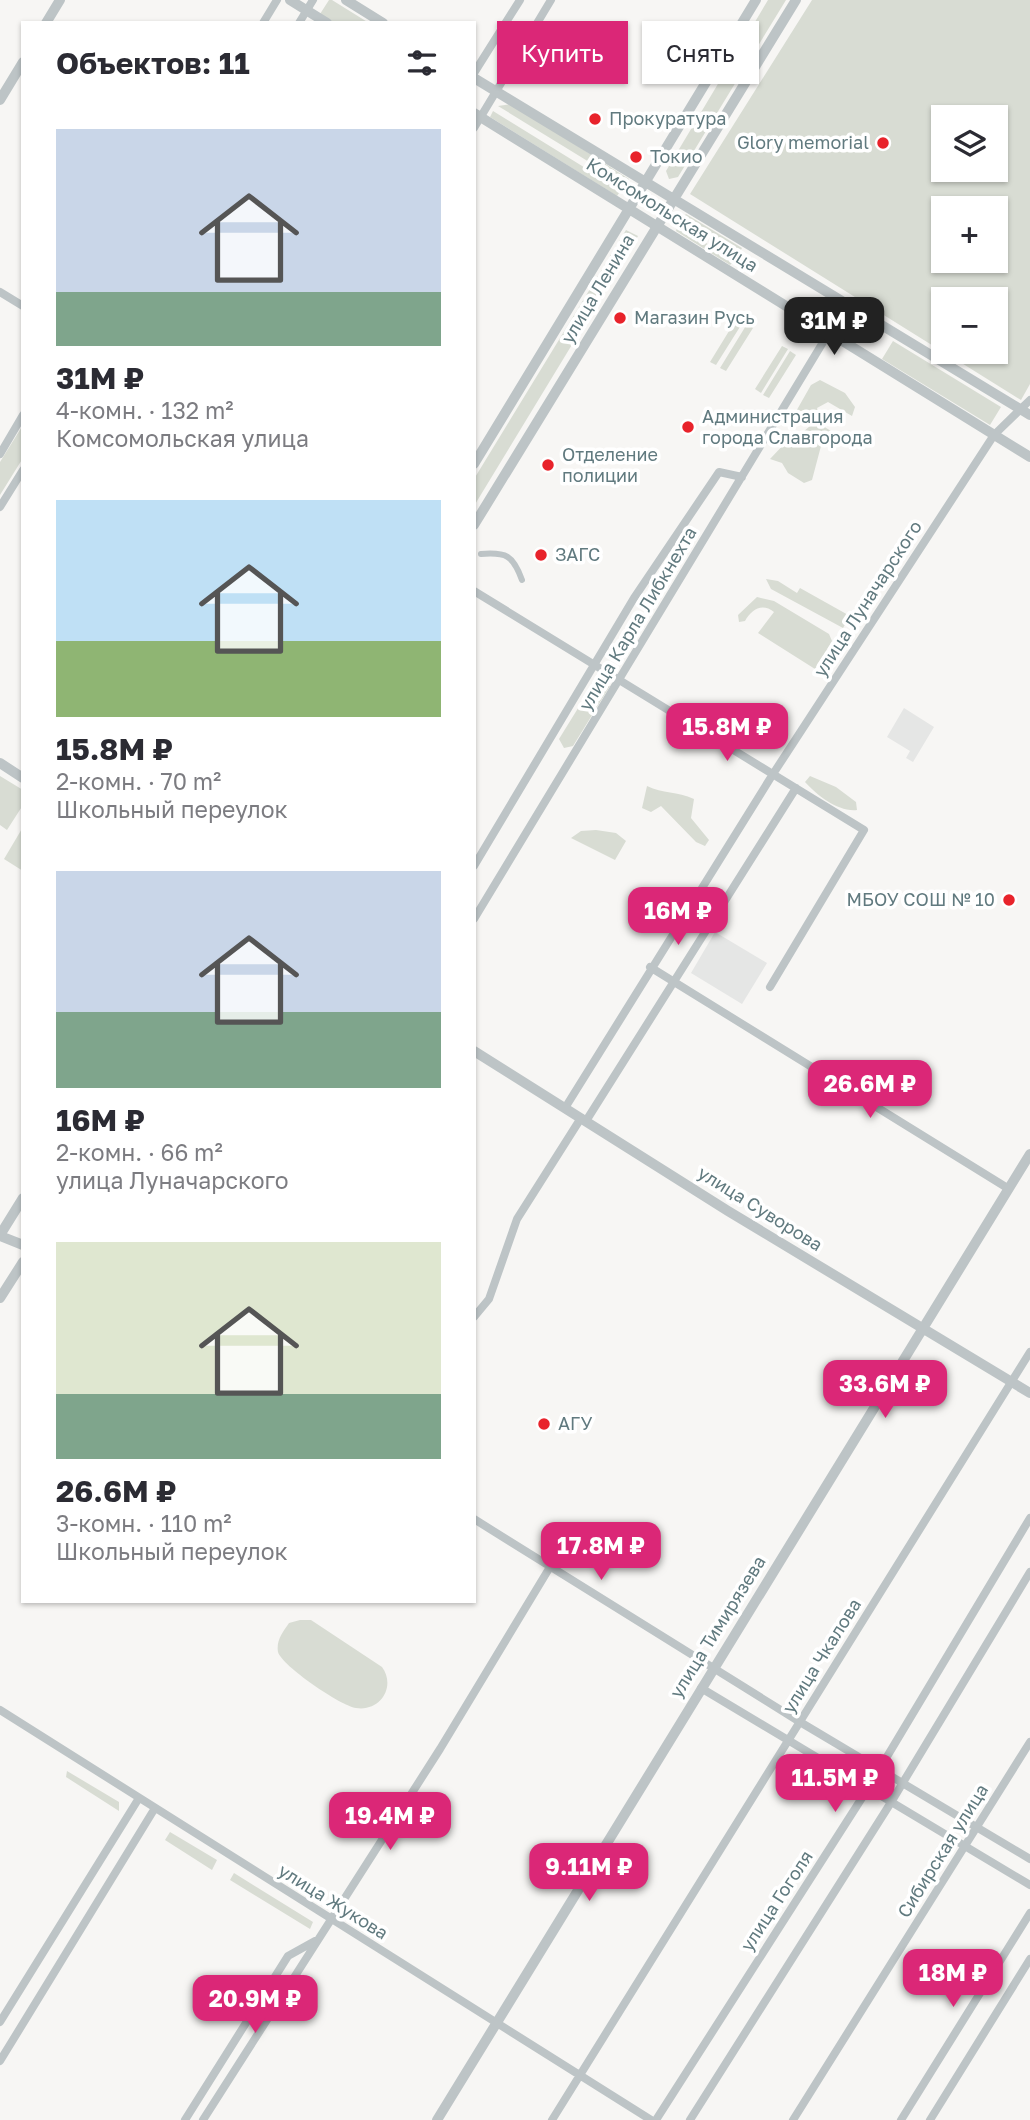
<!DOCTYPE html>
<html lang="ru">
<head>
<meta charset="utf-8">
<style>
  :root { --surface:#fff; --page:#f2f2f3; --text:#2b2b33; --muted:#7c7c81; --accent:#db2777 }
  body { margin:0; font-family:"Golos Text",sans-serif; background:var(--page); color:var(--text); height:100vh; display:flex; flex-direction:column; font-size:26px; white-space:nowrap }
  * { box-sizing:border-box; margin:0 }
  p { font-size:23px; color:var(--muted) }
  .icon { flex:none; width:38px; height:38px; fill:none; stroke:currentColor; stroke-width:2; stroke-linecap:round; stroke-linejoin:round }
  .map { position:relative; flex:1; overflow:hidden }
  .sheet { position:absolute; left:21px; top:21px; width:455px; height:1582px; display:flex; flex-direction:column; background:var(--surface); border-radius:0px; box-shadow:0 2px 5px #0004 }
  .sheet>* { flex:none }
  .banner { position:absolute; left:497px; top:21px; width:427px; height:63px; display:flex; gap:14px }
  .tools { position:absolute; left:931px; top:105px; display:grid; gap:14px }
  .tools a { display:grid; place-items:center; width:77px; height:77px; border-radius:0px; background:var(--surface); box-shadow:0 2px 5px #0004; font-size:35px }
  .price { position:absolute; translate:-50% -60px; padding:0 16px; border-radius:14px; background:var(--accent); color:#fff; font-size:23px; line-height:46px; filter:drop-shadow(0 2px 4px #0008) }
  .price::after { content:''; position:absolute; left:50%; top:42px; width:21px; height:16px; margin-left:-10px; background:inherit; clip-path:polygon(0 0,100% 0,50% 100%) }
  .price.current { background:#222; color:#fff }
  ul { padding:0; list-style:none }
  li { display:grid; align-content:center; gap:14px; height:371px; padding:0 35px }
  li span { display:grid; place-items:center; height:217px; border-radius:0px; color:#555 }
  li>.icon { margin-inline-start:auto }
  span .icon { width:126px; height:126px; fill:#fffc; stroke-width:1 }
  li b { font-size:30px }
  h2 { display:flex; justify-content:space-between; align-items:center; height:84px; padding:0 35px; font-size:30px }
  .tag { padding:0 24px; border-radius:0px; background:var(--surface); box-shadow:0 2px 5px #0004; font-size:24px; line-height:63px }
  .tag.current { background:var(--accent); color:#fff }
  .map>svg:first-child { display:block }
  .built { fill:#e5e6e5 }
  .green { fill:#d8dcd3; fill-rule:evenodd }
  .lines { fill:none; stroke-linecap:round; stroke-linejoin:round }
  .pedestrian { stroke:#bdc4c6; stroke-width:6 }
  .minor { stroke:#bdc4c6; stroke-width:8 }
  .tertiary { stroke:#bdc4c6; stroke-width:10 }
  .poi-dot { fill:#e8232b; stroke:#fff; stroke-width:2.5 }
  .labels { text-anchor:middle; stroke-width:7; stroke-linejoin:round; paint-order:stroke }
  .poi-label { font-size:18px; fill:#617a7f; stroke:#fff; text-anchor:start }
  .street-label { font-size:18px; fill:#617a7f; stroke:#fff }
</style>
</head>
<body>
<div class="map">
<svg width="1030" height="2120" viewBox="0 0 1030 2120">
  <rect width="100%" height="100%" fill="#f7f6f4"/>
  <path class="built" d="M904,708l30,19 -21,35 -7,-4 4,-7 -23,-14z
    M715,932l52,31 -25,41 -51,-31z"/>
  <path class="green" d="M329,0h3l37,23h-35l-14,-9z
    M768,0h18l-108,177 -9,2 -3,-8z
    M812,0h218v384l-9,16 -77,-48h52v-53h-53v53l-253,-158zM943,117h53v53h-53zM943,208h53v53h-53z
    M512,104l117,75 -4,5 -127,-78z
    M493,111l128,79 -4,6 -127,-79z
    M686,214l56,34 -3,5 -58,-34z
    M678,225l56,36 -4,4 -54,-34z
    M626,230l12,6 -164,270v-27z
    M737,318l6,4 -27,43 -6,-3z
    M747,324l6,4 -27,43 -6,-3z
    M893,341l108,66 -11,18 -108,-66z
    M782,346l6,3 -27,44 -6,-4z
    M790,351l6,4 -27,43 -6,-3z
    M820,380l25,13 10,14 -3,9 -24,-14 -11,6 6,18 16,10 -18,10 -9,34 -8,3 -16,-10 -6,-10 -12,-4 17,-18 16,1v-10l14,-12 -5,-5 -16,8 -2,-8 17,-30z
    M23,425v33l-23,37v-33z
    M766,579l12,2 19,12 3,-5 50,28 -7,12 -72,-39z
    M757,597l17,4 55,33 3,7 -17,28 -57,-36 16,-21c-12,-10 -23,-2 -29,9l-6,1 -1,-7z
    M601,686h9l-37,60 -9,2 -5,-9 21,-34 9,-2z
    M0,776l23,14v15l-16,25 -7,-5z
    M810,776l26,11 20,15 1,8c-19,2 -39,-14 -52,-28z
    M647,786c16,8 30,5 47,13l-3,19 18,22 -4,6 -9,-4 -35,-36 -10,6 -9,-4z
    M23,827v44l-19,-12z
    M596,830l20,3 10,8 -11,19 -44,-22 10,-7z
    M300,1620h11l71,47c14,19 -1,45 -26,41 -15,-2 -74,-42 -78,-56 -2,-12 5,-20 11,-29z
    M67,1771l52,31v9l-53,-34z
    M170,1832l47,28 -5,10 -47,-30z
    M234,1873l79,49 -3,7 -80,-49z"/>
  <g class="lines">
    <path class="pedestrian" d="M481,554c25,-2 32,1 41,26"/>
    <path class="minor" d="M263,23l14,-23
      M299,23l14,-23
      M474,73l46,-73
      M474,128l77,-128
      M0,292l23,14
      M0,454l23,-39
      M0,507l23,-37
      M474,591l390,239 -94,157
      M474,866l160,-268 85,-126 23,5
      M474,919l354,-585
      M650,967l359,222
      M565,1108l208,-334 221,-339 36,-35
      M586,1121l210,-333
      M474,1317l15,-18 28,-80 64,-101
      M474,1519l326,203 230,137
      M701,1688l329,197
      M0,1710l651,410
      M0,2022l139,-224
      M0,2061l155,-253
      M185,2120l103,-164 27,-15
      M203,2120l237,-371 110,-182
      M552,2120l478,-768
      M656,2120l211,-330 163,-272
      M690,2120l200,-316 140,-232
      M793,2120l237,-378
      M901,2120l129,-207
      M930,2120l100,-161"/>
    <path class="tertiary" d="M290,0l37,23
      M346,0l37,23
      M46,23l14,-23
      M474,78l556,337
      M0,100l23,-38
      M474,113l556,344
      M474,464l282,-464
      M474,525l322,-525
      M0,763l23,15
      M474,1051l254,160 302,182
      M0,1235l23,-37
      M0,1236l23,9
      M0,1298l23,-36
      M437,2120l593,-966"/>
  </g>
  <g class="poi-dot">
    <circle cx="595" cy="119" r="7"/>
    <circle cx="883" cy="143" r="7"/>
    <circle cx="636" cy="157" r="7"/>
    <circle cx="620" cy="318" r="7"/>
    <circle cx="688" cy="427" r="7"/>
    <circle cx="548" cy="465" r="7"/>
    <circle cx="541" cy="555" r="7"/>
    <circle cx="1009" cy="900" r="7"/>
    <circle cx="544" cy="1424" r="7"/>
  </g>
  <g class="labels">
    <g class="poi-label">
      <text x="609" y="125">Прокуратура</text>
      <text x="869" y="149" text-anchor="end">Glory memorial</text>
      <text x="650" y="163">Токио</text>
      <text x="634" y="324">Магазин Русь</text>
      <text x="702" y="423">Администрация<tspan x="702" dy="21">города Славгорода</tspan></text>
      <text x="562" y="461">Отделение<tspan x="562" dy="21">полиции</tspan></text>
      <text x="555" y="561">ЗАГС</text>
      <text x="995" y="906" text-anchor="end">МБОУ СОШ № 10</text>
      <text x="558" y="1430">АГУ</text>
    </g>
    <g class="street-label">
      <text transform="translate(672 215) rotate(32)" y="6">Комсомольская улица</text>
      <text transform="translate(598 289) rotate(-59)" y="6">улица Ленина</text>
      <text transform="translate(868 599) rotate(-57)" y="6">улица Луначарского</text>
      <text transform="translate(638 619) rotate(-59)" y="6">улица Карла Либкнехта</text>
      <text transform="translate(760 1209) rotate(32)" y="6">улица Суворова</text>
      <text transform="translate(718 1627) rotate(-58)" y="6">улица Тимирязева</text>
      <text transform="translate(822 1656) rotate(-58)" y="6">улица Чкалова</text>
      <text transform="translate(943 1851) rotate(-58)" y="6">Сибирская улица</text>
      <text transform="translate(777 1901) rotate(-57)" y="6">улица Гоголя</text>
      <text transform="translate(333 1902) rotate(32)" y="6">улица Жукова</text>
    </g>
  </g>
</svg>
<div class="tools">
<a><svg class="icon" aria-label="layers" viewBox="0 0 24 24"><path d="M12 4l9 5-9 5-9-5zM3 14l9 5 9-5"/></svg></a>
<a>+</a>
<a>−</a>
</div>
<b class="price current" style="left:834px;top:357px">31M ₽</b>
<b class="price" style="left:727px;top:763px">15.8M ₽</b>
<b class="price" style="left:678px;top:947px">16M ₽</b>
<b class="price" style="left:870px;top:1120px">26.6M ₽</b>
<b class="price" style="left:885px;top:1420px">33.6M ₽</b>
<b class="price" style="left:601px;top:1582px">17.8M ₽</b>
<b class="price" style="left:835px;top:1814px">11.5M ₽</b>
<b class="price" style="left:390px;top:1852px">19.4M ₽</b>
<b class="price" style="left:589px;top:1903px">9.11M ₽</b>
<b class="price" style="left:953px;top:2009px">18M ₽</b>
<b class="price" style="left:255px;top:2035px">20.9M ₽</b>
<div class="banner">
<a class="tag current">Купить</a>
<a class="tag">Снять</a>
</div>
<section class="sheet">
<h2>Объектов: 11<svg class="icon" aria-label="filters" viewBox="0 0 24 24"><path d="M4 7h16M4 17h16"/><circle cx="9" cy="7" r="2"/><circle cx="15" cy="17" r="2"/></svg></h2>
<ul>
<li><span style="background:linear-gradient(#c9d6e8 75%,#7fa58c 0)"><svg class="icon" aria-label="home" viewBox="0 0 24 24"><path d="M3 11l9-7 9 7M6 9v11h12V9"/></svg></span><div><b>31M ₽</b><p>4-комн. · 132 m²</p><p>Комсомольская улица</p></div></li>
<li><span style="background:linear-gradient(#bfe0f5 65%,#8fb573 0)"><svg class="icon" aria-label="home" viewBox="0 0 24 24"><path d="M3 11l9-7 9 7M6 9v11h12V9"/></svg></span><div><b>15.8M ₽</b><p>2-комн. · 70 m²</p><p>Школьный переулок</p></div></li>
<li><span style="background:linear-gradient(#c9d6e8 65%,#7fa58c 0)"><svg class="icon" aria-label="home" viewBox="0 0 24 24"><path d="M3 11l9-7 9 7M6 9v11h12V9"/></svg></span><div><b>16M ₽</b><p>2-комн. · 66 m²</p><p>улица Луначарского</p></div></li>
<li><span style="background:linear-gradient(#dfe7d0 70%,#7fa58c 0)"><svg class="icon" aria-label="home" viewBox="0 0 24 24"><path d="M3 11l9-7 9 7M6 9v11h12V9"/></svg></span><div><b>26.6M ₽</b><p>3-комн. · 110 m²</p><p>Школьный переулок</p></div></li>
</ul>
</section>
</div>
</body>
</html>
